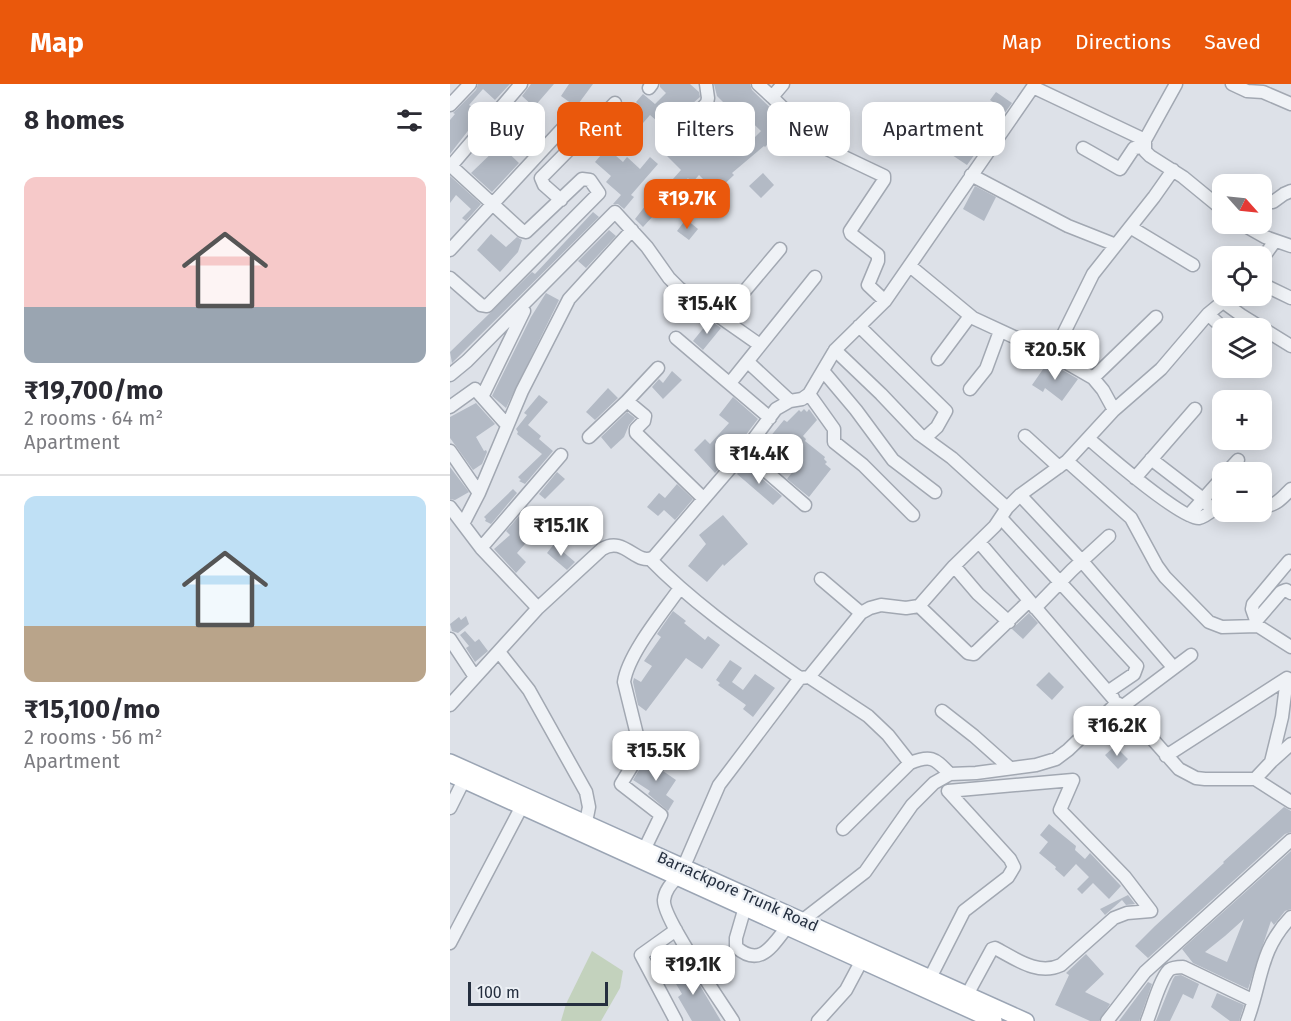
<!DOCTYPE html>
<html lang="en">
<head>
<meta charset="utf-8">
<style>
  :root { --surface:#fff; --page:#f7f7f7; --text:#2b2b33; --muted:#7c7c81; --line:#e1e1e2; --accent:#ea580c }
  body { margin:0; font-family:"Fira Sans",sans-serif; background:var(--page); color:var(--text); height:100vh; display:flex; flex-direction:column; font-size:22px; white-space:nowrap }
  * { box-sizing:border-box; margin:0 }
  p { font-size:20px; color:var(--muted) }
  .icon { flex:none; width:33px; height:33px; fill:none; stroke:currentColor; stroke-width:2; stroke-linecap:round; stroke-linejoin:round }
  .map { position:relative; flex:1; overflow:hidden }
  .sheet { display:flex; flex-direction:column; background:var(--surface); width:450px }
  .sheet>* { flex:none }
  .top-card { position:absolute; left:18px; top:18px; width:570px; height:54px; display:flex; gap:12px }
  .needle { width:39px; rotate:117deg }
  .tools { position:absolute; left:762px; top:90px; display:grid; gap:12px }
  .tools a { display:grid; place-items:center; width:60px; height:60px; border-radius:12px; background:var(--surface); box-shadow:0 3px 15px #0003; font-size:30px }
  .scale { position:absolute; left:18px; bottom:15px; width:140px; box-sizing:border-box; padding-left:6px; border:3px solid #252f3f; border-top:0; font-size:16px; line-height:21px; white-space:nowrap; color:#252f3f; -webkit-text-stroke:4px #ecf0f5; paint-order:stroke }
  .price { position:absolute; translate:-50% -51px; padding:0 14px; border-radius:12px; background:#fff; color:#222; font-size:20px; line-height:39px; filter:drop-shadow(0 2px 3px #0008) }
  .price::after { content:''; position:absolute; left:50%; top:36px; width:18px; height:14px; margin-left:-9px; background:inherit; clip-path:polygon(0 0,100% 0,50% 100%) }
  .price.on { background:var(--accent); color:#fff }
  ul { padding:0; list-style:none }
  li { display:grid; align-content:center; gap:12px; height:318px; padding:0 24px }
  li+li { border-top:2px solid var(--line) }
  li span { display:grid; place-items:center; height:186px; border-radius:12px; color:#555 }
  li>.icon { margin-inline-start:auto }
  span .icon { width:108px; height:108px; fill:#fffc; stroke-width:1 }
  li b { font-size:26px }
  h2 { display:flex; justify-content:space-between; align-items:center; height:72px; padding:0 24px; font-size:26px }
  .pill { padding:0 21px; border-radius:12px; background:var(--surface); box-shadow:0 3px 15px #0003; font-size:21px; line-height:54px }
  .pill.on { background:var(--accent); color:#fff }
  header { display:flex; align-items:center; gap:36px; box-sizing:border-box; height:84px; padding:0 30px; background:var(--accent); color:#fff }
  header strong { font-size:28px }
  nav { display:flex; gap:33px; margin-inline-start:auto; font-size:21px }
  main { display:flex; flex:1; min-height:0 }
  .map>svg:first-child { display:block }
  .green { fill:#c3d2bd }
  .building { fill:#b3bac5; fill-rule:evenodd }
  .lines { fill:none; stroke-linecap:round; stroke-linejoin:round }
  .minor-casing { stroke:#a2a8b2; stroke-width:15 }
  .major-casing { stroke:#9ba5b4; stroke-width:18 }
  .minor { stroke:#eff2f6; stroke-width:12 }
  .major { stroke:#fff; stroke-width:15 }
  .labels { text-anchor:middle; stroke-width:4.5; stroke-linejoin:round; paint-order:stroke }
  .street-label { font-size:16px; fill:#252f3f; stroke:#ecf0f5 }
</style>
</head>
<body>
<header>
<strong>Map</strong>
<nav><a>Map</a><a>Directions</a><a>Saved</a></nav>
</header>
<main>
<section class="sheet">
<h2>8 homes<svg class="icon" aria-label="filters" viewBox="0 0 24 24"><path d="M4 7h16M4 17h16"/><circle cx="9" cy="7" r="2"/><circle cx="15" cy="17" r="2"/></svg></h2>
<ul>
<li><span style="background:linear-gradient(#f6c9c9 70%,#9aa5b1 0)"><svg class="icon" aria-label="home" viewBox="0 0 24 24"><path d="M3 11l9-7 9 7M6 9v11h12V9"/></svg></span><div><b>₹19,700/mo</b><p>2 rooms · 64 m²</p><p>Apartment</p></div></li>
<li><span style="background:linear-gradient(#bfe0f5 70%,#b9a48a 0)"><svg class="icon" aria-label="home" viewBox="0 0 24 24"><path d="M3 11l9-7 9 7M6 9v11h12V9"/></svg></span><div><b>₹15,100/mo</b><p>2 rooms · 56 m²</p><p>Apartment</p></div></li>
</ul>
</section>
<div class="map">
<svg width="841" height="937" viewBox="0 0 841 937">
  <rect width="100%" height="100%" fill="#dde1e8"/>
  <path class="green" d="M142,867l31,20 -3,17 -19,33h-40l5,-17z"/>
  <path class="building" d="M28,0h32l-15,16 -12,-11 -14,16 12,9 -31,40v-34l5,-6 -2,-1 23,-23z
    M81,0h23l-20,23 -12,-11z
    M119,0h24l-17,23 -15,-11z
    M210,0h30l9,8 1,5 -16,14 -9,-9 -18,19 -7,-6 -20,23 -8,-7 20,-23 -6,-6 7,-8 12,10 11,-11 -6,-6z
    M264,0h36l2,6 35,34 -22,23 -1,-1 -32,27 2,2 -18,17 -17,-17 -7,8 -4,-5 -45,49 -8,-8 11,-14 2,2 33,-37 -16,-16 11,-7 16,-16 4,4 -7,6 10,11 24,-21 -2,-2 6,-6 16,19 1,-3 6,3 11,-11 -24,-23 -4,4 -16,-16z
    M546,8l16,11 -45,62 -18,-12 29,-41 7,1 8,-11 -3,-2z
    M50,61l19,18 -27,29 -21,-19z
    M157,64l16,14 4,-5 13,12 10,-12 8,7 -27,31 3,2 -10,12 -6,-5h-5l8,-9 -15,-13 5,-6 -16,-14z
    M313,89l11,12 -13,13 -12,-12z
    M0,92l31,28 -15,17 -4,-3 9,-9 -15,-14 -6,8z
    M525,102l21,11 -12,24 -21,-12z
    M143,128l6,5 -147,146 -2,-11 82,-80 3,2z
    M236,135l12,10 -9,11 -12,-9z
    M159,146l7,6 -30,32 -8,-7z
    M41,150l15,13 11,-10 5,3 -4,12 -18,20 -23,-22z
    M96,209l13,7 -53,108 -14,-12 39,-79z
    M260,236l11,8 -18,22 -10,-9z
    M598,278l30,17 -16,22 -17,-13 -2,4 -11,-7z
    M222,287l10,9 -19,19 -11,-12 7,-8 4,4z
    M158,304l10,10 -23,22 -9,-8z
    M89,311l9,7 -20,23 13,11 -2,3 14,12 -28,33 -6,-3 2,-1 -3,-3 24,-23 -25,-20 1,-2 -2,-3 11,-14 -3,-2z
    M283,313l25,22 -13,17 -2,-2 -21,22 4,5 -11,12 -21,-23 11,-11 5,5 19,-21 -10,-8z
    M26,319l19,21 -19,13 8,14 2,-1 1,2 -5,12 -9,6 -23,-32v-21z
    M354,325l3,3 2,-3 8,11 -14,16 3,3 -1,2 20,16 -1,2 3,3 -2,2 6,5 -22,28 -22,-18 7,-9 -30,-26 20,-24 3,2 12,-12 2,2z
    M177,328l8,6 -6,7 -5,12 -13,12 -10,-12z
    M295,380l37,32 -9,9 -36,-31z
    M0,383l19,25 -14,8 -5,-1z
    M107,388l8,7 -20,20 -6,-5z
    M227,400l16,15 -18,21 -11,-10 -6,6 -11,-9 12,-14 6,5z
    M63,405l4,4 -26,31 -6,-3 1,-2 -2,-2z
    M134,422l12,11 -19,22 -10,-10 11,-11 -3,-3z
    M273,431l25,29 -24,22 -1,-2 -16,18 -19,-16 18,-22 -7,-9z
    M69,432l8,8 3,-4 9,8 -22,25 9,9 -10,11 -22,-24 16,-14 -4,-4z
    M104,460l21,18 -8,8 -20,-17z
    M223,527l13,10 -2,2 21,17 3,-4 12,9 -18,24 -16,-11 -40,53 -8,-6 -5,-23 1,-4 7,4 11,-16 -8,-5 17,-24 -4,-3z
    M579,529l9,10 -15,16 -11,-10z
    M16,532l3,8 -11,9 -6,-2 -2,-7 9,-7 2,3z
    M15,547l10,11 4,-3 9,12 -13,11 -9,-14 3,-2 -9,-11z
    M280,576l12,8 -10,14 11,8 12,-16 20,14 -22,29 -10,-8 3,-4 -28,-20 2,-2 -4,-3z
    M599,588l15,15 -12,13 -16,-15z
    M665,662l13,13 -10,10 -13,-14z
    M197,673l18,12 -2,2 13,9 -10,15 8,6 -6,10 -20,-17 2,-3 -17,-11z
    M834,723l7,4v21l-6,2 -137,124 -13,-12 20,-20 69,-63 -1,-1z
    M599,740l27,22 -1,4 10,9 5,-6 31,33 -12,13 -16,-16 -11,11 -5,-5 12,-12 -13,-13 -12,13 -9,-8 1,-2 -17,-14 9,-11 -8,-7z
    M841,767v58l-6,2 -11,14 -3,-4 -23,68 -55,-26 -11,-14zM794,835l-17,43 -22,-10 20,-16z
    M678,811l7,9 -9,1 -4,-5 -17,15 -5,-6z
    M636,870l18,20 -19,18 25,12 -11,17h-9l-35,-16 14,-30 -3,-2z
    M234,878l15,22 22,37h-29l-14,-24 4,-3 -13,-22z
    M731,891l18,9 -6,15 -10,-5 -13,27h-14l17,-42 2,-3z
    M698,898l4,2 -13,37h-20z
    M767,909l27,12 -5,16h-9l-19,-14z"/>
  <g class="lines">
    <g class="minor-casing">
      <path id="minor" d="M308,0l14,13
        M333,0l-11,13 51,50 61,29v4l-34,51 1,3 27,21v6l-10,24 17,16
        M726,0l-31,56v11l5,5 33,21 39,32
        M782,0l15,7 16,1 28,12
        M583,3l112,53
        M199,4l3,-4
        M0,21l20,-21
        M220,57l37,-38 1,-5 -2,-14
        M633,64l37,21 14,-21 10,-1
        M0,81l72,66 4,1 56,-53 8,1 9,13 -112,113 -6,-1 -31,-27
        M0,83l71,-83
        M521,91l97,51 48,19
        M111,116l-17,-15 -3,-7 74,-75
        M823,118l11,-8 7,-3
        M792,140l23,13 26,9
        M680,143l63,38
        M0,166l125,-135
        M812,175l13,-18
        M460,182l63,52 80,37 40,23 10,12 11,20
        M812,200l29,14
        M773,218l18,13 50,31
        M758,230l15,14
        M272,234l58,-69
        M409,242l87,85 -9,16 -12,11
        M226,254l94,80
        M385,266l46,44 38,40 33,24 55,50
        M603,271l40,-81 61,-77 19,-27
        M488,275l32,-43
        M298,278l42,39
        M374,288l32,38 37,50 42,32
        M0,291l17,-14 148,-149 32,35 22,31 11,11 80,56
        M643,294l63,-61
        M280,299l85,-106
        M520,305l16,-20 14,-38
        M359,310l25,35v13l29,23 50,50
        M32,313l42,-86
        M177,317l31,-33
        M0,323l25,-18 32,36
        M575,352l34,31
        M139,353l38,-36 18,15 -1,5 -8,8v4l67,65
        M639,355c15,13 94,82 110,79 7,-1 17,-11 23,-15
        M0,367l29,42
        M294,368l61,53
        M701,375l52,40 9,11
        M617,377l64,57 26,48 8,11 44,45 13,5 36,-1 33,21
        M777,388l11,-12
        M685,394l60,-69
        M570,411l61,65 92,107
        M812,422c13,1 20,-8 29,-17
        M0,423l31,41 57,60
        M739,431l33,-37
        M551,434l136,148 -3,8 -25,17
        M13,440l16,-31 43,-102 47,-92 63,-69
        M529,458l134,156
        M31,464l80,-93
        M200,475c45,46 98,82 150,119l9,-1 52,-64 9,-5 11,-3 25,3 13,-2 35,-40 41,-40 12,-18 13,-13 47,-34 47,-51 47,-41 47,-55 22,-18
        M504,482l24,28 31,28
        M371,495l40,34
        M469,522l49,47 6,1 55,-53
        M585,524l37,-38 37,-34
        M806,537l25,-29 5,-2 5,3
        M808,542l-6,-17 1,-5 36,-43
        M0,555l25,38
        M49,568l30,38 57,102 3,15 -3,15
        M359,593l59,39 20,19 22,28
        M0,621l88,-97 64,-59c23,-14 34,18 52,8l90,-105 32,-43 14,-8 12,-2 7,-5 26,-44 50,-49 150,-217
        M673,622l68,-51
        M492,627l32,25 36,32
        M716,672l121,-78 -5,39 -11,45 -16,17
        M822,677l19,-17
        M498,707l125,-11 -13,30 65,67 26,34 -24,2 -13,5 -53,47c-23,11 -45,-6 -66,-17l-3,1 -25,46
        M0,724l14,-28
        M393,745l67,-66c22,-9 25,-4 40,11
        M195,764l16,-33 -40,-31 20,-33 -17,-69c4,-28 39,-70 56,-94
        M234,782l35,-81 81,-107
        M228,792c-6,7 -13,14 -14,24 -2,17 57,102 69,121
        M295,823l-9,31v9c25,22 37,-3 52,-21
        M353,836l62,-48 47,-67 22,-22 16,-9 26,-1 60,-8 20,-6 12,-9 49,-47 6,3 56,63 17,9 9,1h50l36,23
        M0,859l72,-137
        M201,890l36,-24
        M480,894l34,-67 44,-34 6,-10 -4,-8 -62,-68
        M226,937l-35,-66 35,-25
        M368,937l28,-31 16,-30
        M657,937l38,-49 146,-132
        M697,937c5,-12 13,-42 22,-51 4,-3 10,-3 14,-3l69,33
        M797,937c15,-39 12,-71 44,-104"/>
    </g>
    <g class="major-casing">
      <path id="major" d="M0,678l576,259
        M0,690l544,247"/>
    </g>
    <use href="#minor" class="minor"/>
    <use href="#major" class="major"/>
  </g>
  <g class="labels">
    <g class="street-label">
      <text transform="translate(288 807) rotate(24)" y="6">Barrackpore Trunk Road</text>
    </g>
  </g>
</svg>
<div class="tools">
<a><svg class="needle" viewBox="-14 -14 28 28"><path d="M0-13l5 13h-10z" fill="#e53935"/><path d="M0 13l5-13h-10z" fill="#7c7c81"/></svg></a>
<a><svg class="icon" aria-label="locate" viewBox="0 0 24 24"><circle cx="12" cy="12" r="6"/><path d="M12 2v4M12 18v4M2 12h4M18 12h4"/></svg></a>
<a><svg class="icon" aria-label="layers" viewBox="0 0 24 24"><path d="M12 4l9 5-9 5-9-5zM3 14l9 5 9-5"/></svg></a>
<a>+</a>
<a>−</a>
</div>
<div class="scale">100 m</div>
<b class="price on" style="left:237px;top:146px">₹19.7K</b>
<b class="price" style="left:257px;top:251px">₹15.4K</b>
<b class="price" style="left:605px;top:297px">₹20.5K</b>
<b class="price" style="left:309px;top:401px">₹14.4K</b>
<b class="price" style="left:111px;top:473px">₹15.1K</b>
<b class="price" style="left:667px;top:673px">₹16.2K</b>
<b class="price" style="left:206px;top:698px">₹15.5K</b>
<b class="price" style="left:243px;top:912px">₹19.1K</b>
<div class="top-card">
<a class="pill">Buy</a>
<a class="pill on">Rent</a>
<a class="pill">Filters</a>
<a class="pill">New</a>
<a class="pill">Apartment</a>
</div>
</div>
</main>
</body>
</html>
